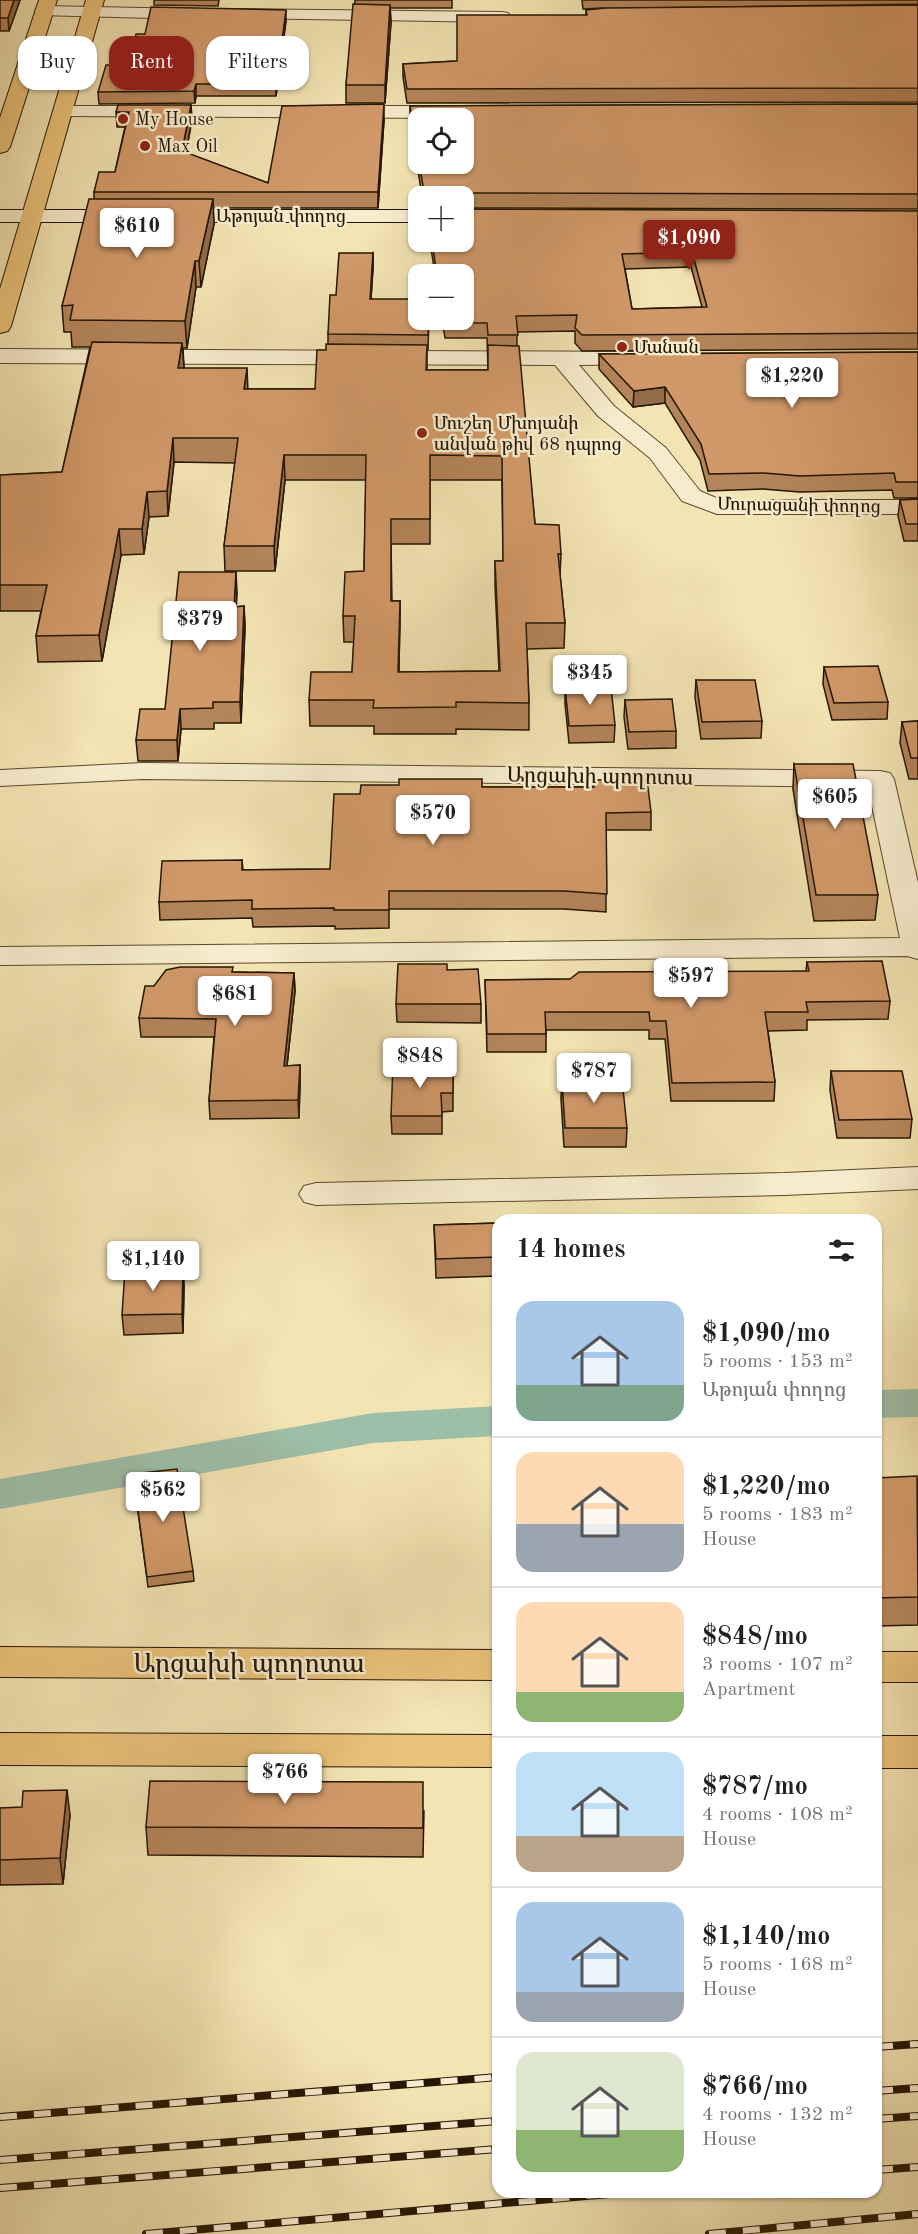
<!DOCTYPE html>
<html lang="en">
<head>
<meta charset="utf-8">
<style>
  :root { --surface:#fff; --page:#f2f2f2; --text:#202124; --muted:#757577; --line:#e0e0e0; --accent:#8f2418 }
  body { margin:0; font-family:"Old Standard TT","Noto Serif Armenian",serif; background:var(--page); color:var(--text); height:100vh; display:flex; flex-direction:column; font-size:22px; white-space:nowrap }
  * { box-sizing:border-box; margin:0 }
  p { font-size:20px; color:var(--muted) }
  .icon { flex:none; width:33px; height:33px; fill:none; stroke:currentColor; stroke-width:2; stroke-linecap:round; stroke-linejoin:round }
  .map { position:relative; flex:1; overflow:hidden }
  .side { position:absolute; left:492px; top:1214px; width:390px; height:984px; display:flex; flex-direction:column; background:var(--surface); border-radius:18px; box-shadow:0 2px 4px #0004 }
  .side>* { flex:none }
  .hud { position:absolute; left:18px; top:36px; width:384px; height:54px; display:flex; gap:12px }
  .fabs { position:absolute; left:408px; top:108px; display:grid; gap:12px }
  .fabs a { display:grid; place-items:center; width:66px; height:66px; border-radius:12px; background:var(--surface); box-shadow:0 2px 4px #0004; font-size:30px }
  .price { position:absolute; translate:-50% -51px; padding:0 14px; border-radius:6px; background:#fff; color:#222; font-size:20px; line-height:39px; filter:drop-shadow(0 2px 3px #0008) }
  .price::after { content:''; position:absolute; left:50%; top:36px; width:18px; height:14px; margin-left:-9px; background:inherit; clip-path:polygon(0 0,100% 0,50% 100%) }
  .price.selected { background:var(--accent); color:#fff }
  ul { padding:0; list-style:none }
  li { display:flex; align-items:center; gap:18px; height:150px; padding:0 24px }
  li+li { border-top:2px solid var(--line) }
  li span { display:grid; place-items:center; flex:none; width:168px; height:120px; border-radius:18px; color:#555 }
  li>.icon { margin-inline-start:auto }
  span .icon { width:72px; height:72px; fill:#fffc; stroke-width:1 }
  li b { font-size:26px }
  h2 { display:flex; justify-content:space-between; align-items:center; height:72px; padding:0 24px; font-size:26px }
  .chip { padding:0 21px; border-radius:18px; background:var(--surface); box-shadow:0 2px 4px #0004; font-size:21px; line-height:54px }
  .chip.selected { background:var(--accent); color:#fff }
  .map>svg:first-child { display:block }
  .lines { fill:none; stroke-linecap:round; stroke-linejoin:round }
  .canal { fill:#9dbfa8; fill-rule:evenodd }
  .street-casing { stroke:#584a2e; stroke-width:2 }
  .secondary-casing { stroke:#251602; stroke-width:2 }
  .primary-casing { stroke:#251602; stroke-width:2 }
  .street { fill:#f7edce; fill-rule:evenodd }
  .secondary { fill:#f7edce; fill-rule:evenodd }
  .primary { fill:#eac27a; fill-rule:evenodd }
  .rail-casing { stroke:#251602; stroke-width:8 }
  .rail { stroke:#f7edce; stroke-width:6; stroke-dasharray:17; stroke-linecap:butt }
  .wall { fill:#b4845a; stroke:#251602; stroke-width:1.5; fill-rule:evenodd }
  .shaded-wall { fill:#926b4a; stroke:#251602; stroke-width:1.5 }
  .building { fill:#d19969; stroke:#251602; stroke-width:1.5; fill-rule:evenodd }
  .poi-dot { fill:#8f2418; stroke:#f7edce; stroke-width:2 }
  .labels { text-anchor:middle; stroke-width:5; stroke-linejoin:round; paint-order:stroke }
  .far-poi-label { font-size:18px; fill:#251602; stroke:#f7edce; text-anchor:start }
  .far-street-label { font-size:18px; fill:#251602; stroke:#f7edce }
  .street-label { font-size:21px; fill:#251602; stroke:#f7edce }
  .near-street-label { font-size:26px; fill:#251602; stroke:#f7edce }
</style>
</head>
<body>
<div class="map">
<svg width="918" height="2234" viewBox="0 0 918 2234">
  <rect width="100%" height="100%" fill="#f3e4b3"/>
  <filter id="stains"><feTurbulence type="fractalNoise" baseFrequency=".00333" numOctaves="4"/><feColorMatrix values="0 0 0 0 .2 0 0 0 0 .09 0 0 0 0 .02 0 0 0 .5 -.17"/></filter>
  <radialGradient id="worn" r=".72"><stop offset=".6" stop-color="#630" stop-opacity="0"/><stop offset="1" stop-color="#630" stop-opacity=".3"/></radialGradient>
  <g class="lines">
    <path class="canal" d="M918,1389v28l-42,1v-28z
      M498,1406v30l-125,7 -373,66v-30l373,-66z"/>
    <g class="street-casing">
      <path id="street" d="M44,6l149,3 6,1 3,4 -3,4 -6,1 -155,-4 -3,-4 3,-4z
        M242,9l260,3 6,1 3,4 -3,4 -6,1 -266,-4 -3,-4 3,-4z
        M63,106h391l7,2 3,4 -3,4 -7,2 -398,-2 -3,-4 3,-4z
        M0,349l643,3 8,2 3,5 -3,5 -72,1 35,41 52,42 34,43 21,9h197v14h-201l-35,-13 -32,-43 -52,-42 -43,-51 -555,-2z
        M143,763l737,8 10,2 4,6 24,104v76l-11,-3 -907,9v-18l900,-9 -32,-151 -725,-8 -143,7v-16z
        M918,1167v22l-133,6 -469,10 -12,-3 -5,-8 5,-8 12,-3 469,-10z"/>
    </g>
    <g class="secondary-casing">
      <path id="secondary" d="M0,210h418v12h-418z"/>
    </g>
    <g class="primary-casing">
      <path id="primary" d="M39,0h18l-47,147 -3,4 -7,2v-35z
        M86,0h18l-93,326 -3,5 -8,2v-44z
        M0,1647l498,3v30l-498,-3z
        M876,1652h42v30h-42z
        M0,1733l498,2v32l-498,-2z
        M876,1736h42v32h-42z"/>
    </g>
    <use href="#street" class="street"/>
    <use href="#secondary" class="secondary"/>
    <use href="#primary" class="primary"/>
    <g class="rail-casing">
      <path id="rail" d="M876,2047l42,-3
        M876,2091l42,-3
        M0,2117l498,-40
        M876,2119l42,-3
        M0,2160l498,-39
        M876,2170l42,-3
        M0,2188l498,-39
        M146,2234l487,-42
        M709,2234l209,-20"/>
    </g>
    <use href="#rail" class="rail"/>
  </g>
  <path class="wall" d="M0,0h20l-11,31h-9z
    M154,0h65l-1,6 -64,-1z
    M355,0h97v8h-62l1,14 -6,81h-39v-18z
    M582,0h336v4l-271,4 271,-3v97l-511,1 -4,-26v-13l54,-3 129,-46v-5l17,-2 -20,1z
    M286,21l-10,75h-80l-1,7 -96,1 -1,-12 31,-27 16,-31z
    M918,104v105l-454,-1v-12h-42l-12,-77v-13zM418,118l46,46h-46z
    M191,105l1,15 -6,33 82,30 116,-63 -6,88h-165l1,16 -13,63h-5l-9,61h-4l1,20 64,21h67l13,-45v-10l8,-39 37,-42v15l-2,31 47,21h11l-1,30h-1v20h61l-1,-32h-42l-3,-18h22v-46h-29l-5,-32h34l454,-31v138l-336,2 -7,-8v-12l-58,1v13l18,179 26,30 -1,21 5,48 -1,25 -37,1 2,54v27l-73,-1v5h-82v-8h-64l-1,-26 43,-28 2,-30h-10l-1,-26 21,-45 2,-91h-81l-10,91h-50l-1,-25 11,-83 -61,-1 -6,54 -19,1 -5,37 -23,1 -19,106 -64,1 -2,-26 5,-25h-41v-136l62,-3 28,-125h-18l-1,-15h-7l-2,-26 32,-107v-7l21,-20 10,-45h-8l-1,-15zM691,267l11,40 -70,2 -7,-40zM430,480h72l1,81h-8v25l4,85 -100,1 1,-71h-8l-1,-57h39z
    M918,352v146h-24l-2,-8 -93,2 -36,-3 -55,2 -8,-31 -35,-57 -32,4 -34,-38v-15z
    M918,499v42h-14l-6,-25 2,-16z
    M237,592l-1,15 8,-1 1,21 -4,96h-27v6h-33l-3,32h-40l-2,-21 29,-31z
    M824,667l64,35 -1,17 -55,1 -9,-36z
    M696,680l66,41 -1,17 -60,1 -6,-42z
    M565,687l50,38 -1,17 -45,1 -4,-39z
    M625,700l51,31v17l-48,1 -4,-32z
    M918,721v58h-9l-9,-36 2,-21z
    M794,764l84,131 -3,25 -61,1 -21,-132z
    M593,780l58,32v18h-45v82l-42,-3h-175v19l-54,1v-3l-82,1 -1,-9 -92,2 -1,-18 83,-42 1,10 87,-1 30,-75 122,-7h111z
    M807,962l83,39 -2,18 -81,1v10l-39,1 7,51 -1,19h-103l-6,-62h-16v-9h-103v22h-59l-2,-72 85,-1 236,-8z
    M447,970l34,34v19l-84,-1 -1,-18z
    M233,972l61,1 1,18 -8,75 13,-1v19l-1,34 -89,1 -1,-18 5,-64h-73l-2,-19 15,-32z
    M453,1065v46l-11,1v22h-50l-1,-18z
    M831,1071l81,48 -2,19h-73l-7,-48z
    M562,1080l65,48 -1,19h-62l-3,-48z
    M498,1223v53l-62,2 -2,-53z
    M876,1248l4,17 -2,19h-2z
    M183,1268l1,19 -1,46 -59,2 -2,-20z
    M133,1474l60,97 1,10 -46,6z
    M876,1478l42,1v146l-42,1z
    M0,1808l70,7 -7,69 -63,1z
    M424,1811l-1,46 -275,-2 -2,-28z"/>
  <path class="shaded-wall" d="M14,0h6l-11,31 -1,-13z
    M390,5l1,17 -6,81v-18z
    M286,10v11l-10,75v-12z
    M196,84v12l-1,7 -1,-12z
    M384,104v16l-6,88v-16z
    M191,105l1,15 -9,47 -1,-16z
    M213,199l1,25 -13,63 -2,-26z
    M373,253v15l-3,46v-15z
    M195,261l1,26 -9,61 -2,-27z
    M182,343l2,24 -4,24 -2,-23z
    M247,368l1,23 -4,-2z
    M665,387v16l-32,4 1,-16z
    M173,438l1,24 -6,54 -1,-25z
    M284,455l1,25 -10,91 -1,-25z
    M147,492l2,25 -5,37 -2,-25z
    M119,529l2,26 -19,106 -3,-26z
    M236,572l1,20 -2,35 -1,-20z
    M400,601v26l-2,71v-26z
    M244,606l1,21 -4,96 -1,-21z
    M180,709l1,20 -3,32 -1,-21z
    M294,973l1,18 -10,93 -1,-18z
    M300,1065v19l-1,34 -1,-18z
    M183,1268l1,19 -1,46 -1,-19z
    M67,1790l3,25 -7,69 -3,-26z"/>
  <path class="building" d="M0,0h14l-6,18h-8z
    M353,4l37,1 -5,80h-39z
    M918,5v83l-511,1 -4,-25 54,-3v-46h130l-1,-5 19,-2z
    M151,7l135,3 -10,74h-80l-2,7 -96,1 8,-27h23l7,-31h9z
    M384,104l-6,88h-284l5,-20h16l14,-60h-13l2,-7h73l-9,46 86,32 14,-77z
    M918,104v90l-454,-1 -2,3h-37l-6,-32h45v-46h-46v40l-8,-52z
    M89,199h124l-14,62h-4l-10,60 -115,-1 3,-15 -11,1z
    M464,209l454,2v122l-336,2 -7,-7 2,-13 -61,1 2,19h-30l-1,-12h-42v-3h19v-46h-27l-5,-32h32zM692,252l15,55 -75,2 -10,-55z
    M339,253h34l-3,46h48v21h11l-1,15 -100,-1 2,-39h6z
    M92,342l90,1 -4,25h69l-3,21h71l2,-39h9v-6l101,1 -1,25h62v-25l31,1 16,178 24,1 2,29h-3l7,69h-39l3,80 -73,-1v5l-83,1 1,-8h-65l2,-28h41l3,-56h-12l2,-44 19,-1 2,-116h-82l-10,91h-50l14,-108h-65l-6,53 -20,1 -5,37h-23l-20,106 -63,1 11,-51h-47v-110l62,-3zM430,455l72,1 1,105h-8l5,110 -102,1 2,-71h-9v-82h39z
    M918,352v130h-22l-2,-9 -94,3 -36,-3 -55,1 -8,-30 -36,-57 -31,4 -35,-37z
    M918,499v25h-12l-6,-24z
    M179,572h57l-2,35 10,-1 -4,96h-27v6l-33,1 -3,31h-41l4,-31h25z
    M878,666l10,36 -54,1 -10,-36z
    M696,680h59l7,41 -60,1z
    M565,687h46l4,38 -46,1z
    M672,699l4,32 -47,1 -4,-32z
    M918,721v37h-7l-9,-36z
    M794,764h59l25,131h-62z
    M399,779h83v8h112l-1,-7 54,-1 4,33 -45,1 1,81 -43,-3h-175v19h-55v-2l-82,1v-9l-93,2 3,-41 80,-1v10l88,-1 4,-75h26l1,-9h38z
    M882,961l8,40 -84,1 2,10h-43l10,70 -103,1 -6,-62h-16l-1,-9h-104l1,22h-59l-2,-54 85,-1 9,-7 230,-1 -2,-9z
    M398,964h49v6l31,-1 3,35h-85z
    M180,967h53l-1,5 62,1 -10,93 16,-1 -2,35 -89,1 7,-82 -77,-1 6,-32h9l12,-16z
    M393,1065h60v28h-12l1,23h-51z
    M831,1071h71l10,48 -73,1z
    M622,1079l5,49h-62l-3,-48z
    M869,1218v2h-42z
    M498,1223v34l-62,2 -2,-34z
    M876,1248l4,17h-4z
    M183,1268l-1,46 -60,1 3,-45z
    M177,1469l16,102 -46,6 -14,-103z
    M917,1476l1,121 -42,1v-120z
    M150,1781l273,1v46l-277,-1z
    M67,1790l-7,68 -60,2v-52l22,-1 1,-16z"/>
  <g class="poi-dot">
    <circle cx="123" cy="119" r="6"/>
    <circle cx="145" cy="146" r="6"/>
    <circle cx="622" cy="347" r="6"/>
    <circle cx="422" cy="433" r="6"/>
  </g>
  <g class="labels">
    <g class="far-poi-label">
      <text x="135" y="125">My House</text>
      <text x="157" y="152">Max Oil</text>
      <text x="634" y="353">Մանան</text>
      <text x="434" y="429">Մուշեղ Մխոյանի<tspan x="434" dy="21">անվան թիվ 68 դպրոց</tspan></text>
    </g>
    <g class="far-street-label">
      <text x="281" y="222">Աթոյան փողոց</text>
      <text transform="translate(799 505) rotate(1)" y="6">Մուրացանի փողոց</text>
    </g>
    <g class="street-label">
      <text transform="translate(600 776) rotate(1)" y="7">Արցախի պողոտա</text>
    </g>
    <g class="near-street-label">
      <text x="249" y="1672">Արցախի պողոտա</text>
    </g>
  </g>
  <rect width="100%" height="100%" filter="url(#stains)"/>
  <rect width="100%" height="100%" fill="url(#worn)"/>
</svg>
<div class="fabs">
<a><svg class="icon" aria-label="locate" viewBox="0 0 24 24"><circle cx="12" cy="12" r="6"/><path d="M12 2v4M12 18v4M2 12h4M18 12h4"/></svg></a>
<a>+</a>
<a>−</a>
</div>
<b class="price" style="left:137px;top:259px">$610</b>
<b class="price selected" style="left:689px;top:271px">$1,090</b>
<b class="price" style="left:792px;top:409px">$1,220</b>
<b class="price" style="left:200px;top:652px">$379</b>
<b class="price" style="left:590px;top:706px">$345</b>
<b class="price" style="left:835px;top:830px">$605</b>
<b class="price" style="left:433px;top:846px">$570</b>
<b class="price" style="left:691px;top:1009px">$597</b>
<b class="price" style="left:235px;top:1027px">$681</b>
<b class="price" style="left:420px;top:1089px">$848</b>
<b class="price" style="left:594px;top:1104px">$787</b>
<b class="price" style="left:153px;top:1292px">$1,140</b>
<b class="price" style="left:163px;top:1523px">$562</b>
<b class="price" style="left:285px;top:1805px">$766</b>
<div class="hud">
<a class="chip">Buy</a>
<a class="chip selected">Rent</a>
<a class="chip">Filters</a>
</div>
<section class="side">
<h2>14 homes<svg class="icon" aria-label="filters" viewBox="0 0 24 24"><path d="M4 7h16M4 17h16"/><circle cx="9" cy="7" r="2"/><circle cx="15" cy="17" r="2"/></svg></h2>
<ul>
<li><span style="background:linear-gradient(#a9c7e8 70%,#7fa58c 0)"><svg class="icon" aria-label="home" viewBox="0 0 24 24"><path d="M3 11l9-7 9 7M6 9v11h12V9"/></svg></span><div><b>$1,090/mo</b><p>5 rooms · 153 m²</p><p>Աթոյան փողոց</p></div></li>
<li><span style="background:linear-gradient(#ffd9b3 60%,#9aa5b1 0)"><svg class="icon" aria-label="home" viewBox="0 0 24 24"><path d="M3 11l9-7 9 7M6 9v11h12V9"/></svg></span><div><b>$1,220/mo</b><p>5 rooms · 183 m²</p><p>House</p></div></li>
<li><span style="background:linear-gradient(#ffd9b3 75%,#8fb573 0)"><svg class="icon" aria-label="home" viewBox="0 0 24 24"><path d="M3 11l9-7 9 7M6 9v11h12V9"/></svg></span><div><b>$848/mo</b><p>3 rooms · 107 m²</p><p>Apartment</p></div></li>
<li><span style="background:linear-gradient(#bfe0f5 70%,#b9a48a 0)"><svg class="icon" aria-label="home" viewBox="0 0 24 24"><path d="M3 11l9-7 9 7M6 9v11h12V9"/></svg></span><div><b>$787/mo</b><p>4 rooms · 108 m²</p><p>House</p></div></li>
<li><span style="background:linear-gradient(#a9c7e8 75%,#9aa5b1 0)"><svg class="icon" aria-label="home" viewBox="0 0 24 24"><path d="M3 11l9-7 9 7M6 9v11h12V9"/></svg></span><div><b>$1,140/mo</b><p>5 rooms · 168 m²</p><p>House</p></div></li>
<li><span style="background:linear-gradient(#dfe7d0 65%,#8fb573 0)"><svg class="icon" aria-label="home" viewBox="0 0 24 24"><path d="M3 11l9-7 9 7M6 9v11h12V9"/></svg></span><div><b>$766/mo</b><p>4 rooms · 132 m²</p><p>House</p></div></li>
</ul>
</section>
</div>
</body>
</html>
